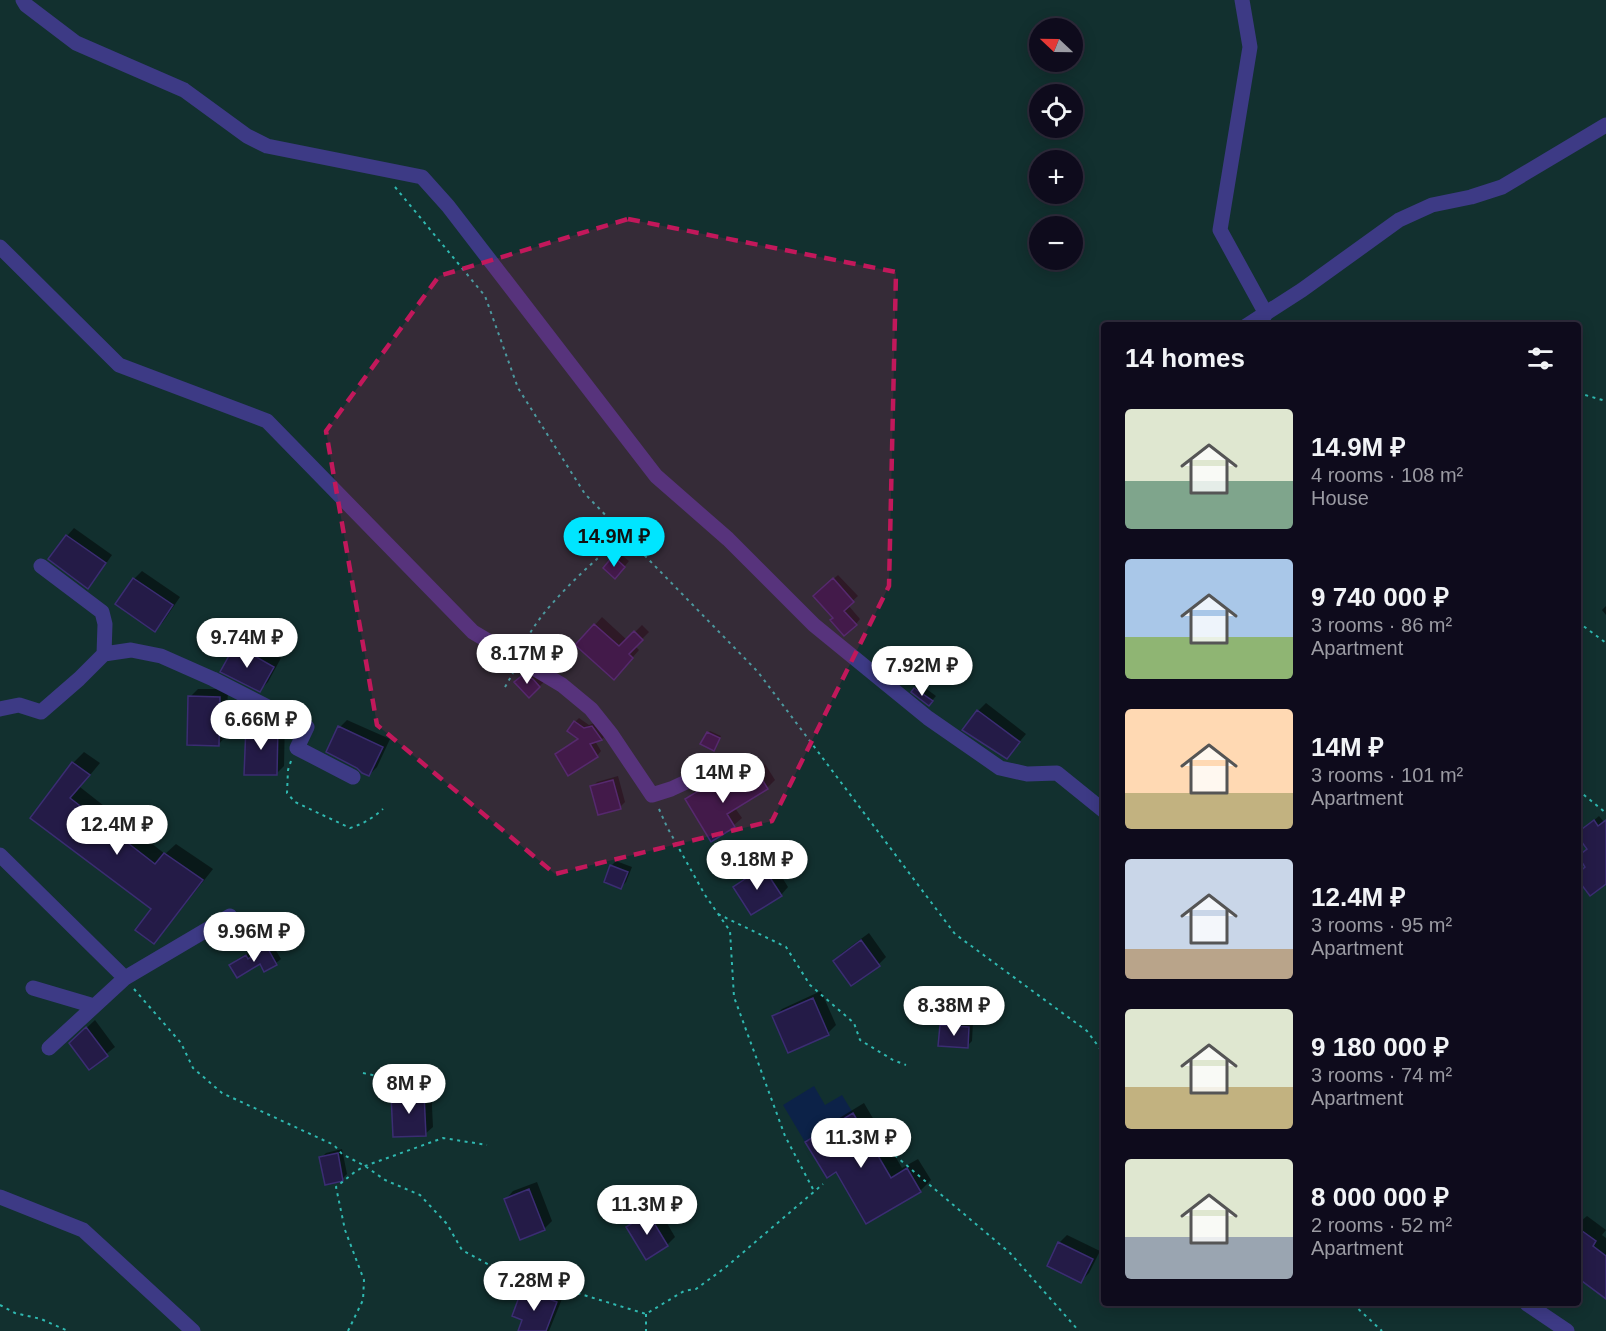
<!DOCTYPE html>
<html lang="en">
<head>
<meta charset="utf-8">
<style>
  :root { --surface:#0e0b1c; --page:#171425; --text:#f1f3f6; --muted:#9b9ba3; --line:#2e2b3b; --accent:#00e5ff }
  body { margin:0; font-family:Arial,sans-serif; background:var(--page); color:var(--text); height:100vh; display:flex; flex-direction:column; font-size:22px; white-space:nowrap }
  * { box-sizing:border-box; margin:0 }
  p { font-size:20px; color:var(--muted) }
  .icon { flex:none; width:33px; height:33px; fill:none; stroke:currentColor; stroke-width:2; stroke-linecap:round; stroke-linejoin:round }
  .map { position:relative; flex:1; overflow:hidden }
  .drawer { position:absolute; left:1101px; top:322px; width:480px; height:984px; display:flex; flex-direction:column; background:var(--surface); border-radius:6px; box-shadow:0 3px 15px #0003,0 0 0 2px var(--line) }
  .drawer>* { flex:none }
  .needle { width:39px; rotate:292deg }
  .fabs { position:absolute; left:1029px; top:18px; display:grid; gap:12px }
  .fabs a { display:grid; place-items:center; width:54px; height:54px; border-radius:50%; background:var(--surface); box-shadow:0 3px 15px #0003,0 0 0 2px var(--line); font-size:30px }
  .price { position:absolute; translate:-50% -51px; padding:0 14px; border-radius:21px; background:#fff; color:#222; font-size:20px; line-height:39px; filter:drop-shadow(0 2px 3px #0008) }
  .price::after { content:''; position:absolute; left:50%; top:36px; width:18px; height:14px; margin-left:-9px; background:inherit; clip-path:polygon(0 0,100% 0,50% 100%) }
  .price.active { background:var(--accent); color:#111 }
  ul { padding:0; list-style:none }
  li { display:flex; align-items:center; gap:18px; height:150px; padding:0 24px }
  li span { display:grid; place-items:center; flex:none; width:168px; height:120px; border-radius:6px; color:#555 }
  li>.icon { margin-inline-start:auto }
  span .icon { width:72px; height:72px; fill:#fffc; stroke-width:1 }
  li b { font-size:26px }
  h2 { display:flex; justify-content:space-between; align-items:center; height:72px; padding:0 24px; font-size:26px }
  .map>svg:first-child { display:block }
  .green { fill:#12302f; fill-rule:evenodd }
  .water { fill:#0c2248 }
  .shadow { fill:#0007 }
  .building { fill:#241b47; stroke:#3b2d73; stroke-width:1.5 }
  .lines { fill:none; stroke-linecap:round; stroke-linejoin:round }
  .path { stroke:#2fb8b0; stroke-width:2; stroke-dasharray:3 4.5; stroke-linecap:butt }
  .minor { stroke:#3d3a85; stroke-width:15 }
  .marked { fill:#c2185b; fill-opacity:0.2; stroke:#c2185b; stroke-width:4.5; stroke-dasharray:12 8; stroke-linejoin:round }
</style>
</head>
<body>
<div class="map">
<svg width="1606" height="1331" viewBox="0 0 1606 1331">
  <rect width="100%" height="100%" fill="#130f26"/>
  <path class="green" d="M0,0h1606v1331h-1606zM1040,28h32v34h-32zM1040,94h32v34h-32zM1040,160h32v34h-32zM1040,226h32v34h-32zM1104,326h474v978h-474z"/>
  <path class="water" d="M814,1086l11,19 17,-10 11,18 -48,29 -22,-37z"/>
  <path class="shadow" d="M74,528l38,27 -17,24 -7,8 -21,-51z
    M619,553l10,8 -9,11 -6,-15z
    M142,571l38,26 -17,25 -8,8 -38,-26 17,-25z
    M838,575l20,21 -10,9 12,14 -4,5 -41,-28z
    M1606,606v9l-4,-5z
    M602,617l25,23 15,-15 7,7 -14,14 4,4 -18,21 -44,-26z
    M244,638l37,20 -13,24 -8,8 -24,-44z
    M530,670l14,12 -15,14 -12,-14z
    M920,684l16,12 -7,8 -16,-12z
    M198,689h30l-2,47 -7,8 -29,-47z
    M986,703l40,31 -20,24 -28,-47z
    M255,718l30,1 -1,47 -8,8 -29,-48z
    M579,718l10,7 8,-3 9,13 -4,4 -7,2 6,10 -4,5 -17,-18 -5,-16z
    M347,720l43,19 -13,28 -8,8 -29,-48z
    M710,731l11,5 -6,11 -7,-14z
    M84,752l16,11 -20,24 85,67 11,-10 37,25 -49,62 -10,11 -1,-33 -121,-92 41,-54z
    M765,764l10,16 -8,8 -32,20 7,10 -8,7 -47,-25 7,-8 29,-18 7,12z
    M618,776l7,26 -5,5 -28,-20 5,-5z
    M1599,816l5,6 2,-1v61l-28,-5v-3l9,-8 1,-18 -10,-14z
    M616,861l16,6 -6,15 -5,5 -10,-21z
    M772,861l16,26 -7,8 -46,-8 8,-8z
    M869,933l17,24 -7,7 -45,-3 8,-8z
    M272,944l9,15 -5,4 -11,7 -5,-8 -29,3 5,-5 15,-9 2,4z
    M821,991l15,34 -8,8 -54,-16 8,-8z
    M95,1020l20,27 -26,21 -11,-32z
    M946,1020l27,2 -1,19 -5,5 -26,-21z
    M431,1086l2,41 -8,7 -32,-39 8,-7z
    M864,1103l38,65 16,-9 13,21 -11,11 -83,-21 -30,-28 11,-11z
    M342,1149l5,25 -5,5 -21,-21 5,-5z
    M537,1182l15,39 -8,8 -38,-30 7,-8z
    M657,1206l18,31 -8,8 -21,13 -18,-31 7,-8z
    M1587,1216l19,14 -4,5 4,3v59l-23,-17 -5,5v-66l3,2z
    M1067,1235l33,16 -11,22 -8,8 -22,-38z
    M531,1282l33,12 -15,37h-30l5,-12 -10,-4 9,-26z"/>
  <path class="building" d="M66,535l40,28 -18,26 -40,-30z
    M613,556l12,11 -10,12 -12,-11z
    M133,578l40,27 -18,27 -40,-28z
    M833,578l21,24 -10,9 13,14 -13,11 -14,-16 3,-2 -20,-22z
    M594,624l25,22 15,-15 9,9 -14,14 4,4 -19,22 -39,-35z
    M235,645l39,22 -14,25 -40,-20z
    M524,674l9,5 7,8 -11,11 -15,-16z
    M914,688l19,13 -4,5 -18,-14z
    M188,696l32,1 -1,49 -32,-1z
    M977,710l43,32 -13,17 -45,-29z
    M574,721l10,7 8,-2 10,14 -12,4 8,13 -30,19 -13,-22 23,-15 -11,-8z
    M246,726h32l-1,49h-33z
    M338,726l45,21 -14,29 -7,-3 -5,-5 -31,-16z
    M707,732l13,6 -6,13 -14,-7z
    M72,762l18,13 -20,23 85,66 9,-11 39,27 -49,64 -19,-14 16,-21 -121,-91z
    M757,771l11,18 -41,25 8,13 -24,15 -26,-43 29,-18 8,12z
    M613,780l8,29 -23,6 -8,-29z
    M1594,820l4,6 8,-6v64l-16,12 -12,-16v-7l7,-6 -7,-11 9,-7 -9,-12v-5z
    M610,865l18,7 -7,17 -17,-7z
    M763,867l19,29 -31,19 -18,-28z
    M861,940l19,26 -29,20 -18,-25z
    M267,947l10,18 -13,7 -4,-8 -23,14 -8,-13 17,-10 2,4z
    M813,998l16,37 -41,18 -16,-37z
    M940,1025l29,2 -1,21 -30,-2z
    M86,1027l22,29 -19,14 -20,-27z
    M424,1093l2,43 -33,1 -2,-42z
    M853,1113l38,65 16,-10 14,24 -55,32 -30,-52 -9,6 -22,-36z
    M338,1153l5,28 -18,4 -6,-28z
    M529,1189l16,41 -25,10 -16,-41z
    M648,1213l20,33 -22,14 -20,-33z
    M1578,1228l18,13 -3,5 13,10v43l-28,-21z
    M1058,1242l35,17 -12,24 -34,-17z
    M522,1289l35,13 -11,29h-28l4,-11 -10,-4z"/>
  <g class="lines">
    <path class="path" d="M395,187l90,109 33,92 67,106 173,178 197,262 132,97 17,23
      M1578,393l28,8
      M1578,622l28,21
      M524,646c11,-33 71,-87 100,-110
      M505,687l8,-14
      M291,761l-3,9 -1,23 8,9 55,26c13,-4 23,-10 33,-19
      M1578,790l28,23
      M659,809l8,18 38,68 25,36 4,66 51,139 29,55
      M718,914l68,33 24,38 44,38 6,17 33,20 13,5
      M134,989l47,54 12,25 29,25 112,52 8,9 23,12 20,14 35,15 27,29 15,26 33,18 151,46 38,-23 12,-2 30,-22 97,-83
      M363,1073l56,12
      M872,1136l138,117 69,78
      M1353,1304l29,27
      M0,1305l15,8 26,6 27,12
      M646,1314v17
      M348,1331l15,-31 1,-20 -19,-50 -9,-43 20,-16 9,-5 78,-28 44,7"/>
    <path class="minor" d="M23,0l3,5 50,38 108,47 63,46 20,10 155,31 26,29 208,270 72,63 86,86 114,93 72,50 27,6 30,-1 47,38
      M1242,0l8,47 -30,183 46,84
      M0,247l119,118 148,56 206,211 89,53 29,24 20,25 41,61 19,-6 52,-24
      M1246,326l56,-36 97,-70 33,-15 39,-8 31,-10 104,-62
      M41,566l61,46 3,12 -1,30
      M0,709l19,-4 22,7 38,-33 25,-25 27,-4 30,6 52,23 94,48 -10,21 56,29
      M0,855l125,123
      M33,988l61,18
      M49,1048l76,-70 105,-62
      M0,1197l83,33 110,101
      M1527,1304l40,27"/>
  </g>
  <path class="marked" d="M628,219l268,53 -7,314 -117,235 -217,53 -178,-149 -51,-294 113,-155z"/>
</svg>
<div class="fabs">
<a><svg class="needle" viewBox="-14 -14 28 28"><path d="M0-13l5 13h-10z" fill="#e53935"/><path d="M0 13l5-13h-10z" fill="#9b9ba3"/></svg></a>
<a><svg class="icon" aria-label="locate" viewBox="0 0 24 24"><circle cx="12" cy="12" r="6"/><path d="M12 2v4M12 18v4M2 12h4M18 12h4"/></svg></a>
<a>+</a>
<a>−</a>
</div>
<b class="price active" style="left:614px;top:568px">14.9M ₽</b>
<b class="price" style="left:247px;top:669px">9.74M ₽</b>
<b class="price" style="left:527px;top:685px">8.17M ₽</b>
<b class="price" style="left:922px;top:697px">7.92M ₽</b>
<b class="price" style="left:261px;top:751px">6.66M ₽</b>
<b class="price" style="left:723px;top:804px">14M ₽</b>
<b class="price" style="left:117px;top:856px">12.4M ₽</b>
<b class="price" style="left:757px;top:891px">9.18M ₽</b>
<b class="price" style="left:254px;top:963px">9.96M ₽</b>
<b class="price" style="left:954px;top:1037px">8.38M ₽</b>
<b class="price" style="left:409px;top:1115px">8M ₽</b>
<b class="price" style="left:861px;top:1169px">11.3M ₽</b>
<b class="price" style="left:647px;top:1236px">11.3M ₽</b>
<b class="price" style="left:534px;top:1312px">7.28M ₽</b>
<section class="drawer">
<h2>14 homes<svg class="icon" aria-label="filters" viewBox="0 0 24 24"><path d="M4 7h16M4 17h16"/><circle cx="9" cy="7" r="2"/><circle cx="15" cy="17" r="2"/></svg></h2>
<ul>
<li><span style="background:linear-gradient(#dfe7d0 60%,#7fa58c 0)"><svg class="icon" aria-label="home" viewBox="0 0 24 24"><path d="M3 11l9-7 9 7M6 9v11h12V9"/></svg></span><div><b>14.9M ₽</b><p>4 rooms · 108 m²</p><p>House</p></div></li>
<li><span style="background:linear-gradient(#a9c7e8 65%,#8fb573 0)"><svg class="icon" aria-label="home" viewBox="0 0 24 24"><path d="M3 11l9-7 9 7M6 9v11h12V9"/></svg></span><div><b>9 740 000 ₽</b><p>3 rooms · 86 m²</p><p>Apartment</p></div></li>
<li><span style="background:linear-gradient(#ffd9b3 70%,#c2b280 0)"><svg class="icon" aria-label="home" viewBox="0 0 24 24"><path d="M3 11l9-7 9 7M6 9v11h12V9"/></svg></span><div><b>14M ₽</b><p>3 rooms · 101 m²</p><p>Apartment</p></div></li>
<li><span style="background:linear-gradient(#c9d6e8 75%,#b9a48a 0)"><svg class="icon" aria-label="home" viewBox="0 0 24 24"><path d="M3 11l9-7 9 7M6 9v11h12V9"/></svg></span><div><b>12.4M ₽</b><p>3 rooms · 95 m²</p><p>Apartment</p></div></li>
<li><span style="background:linear-gradient(#dfe7d0 65%,#c2b280 0)"><svg class="icon" aria-label="home" viewBox="0 0 24 24"><path d="M3 11l9-7 9 7M6 9v11h12V9"/></svg></span><div><b>9 180 000 ₽</b><p>3 rooms · 74 m²</p><p>Apartment</p></div></li>
<li><span style="background:linear-gradient(#dfe7d0 65%,#9aa5b1 0)"><svg class="icon" aria-label="home" viewBox="0 0 24 24"><path d="M3 11l9-7 9 7M6 9v11h12V9"/></svg></span><div><b>8 000 000 ₽</b><p>2 rooms · 52 m²</p><p>Apartment</p></div></li>
</ul>
</section>
</div>
</body>
</html>
